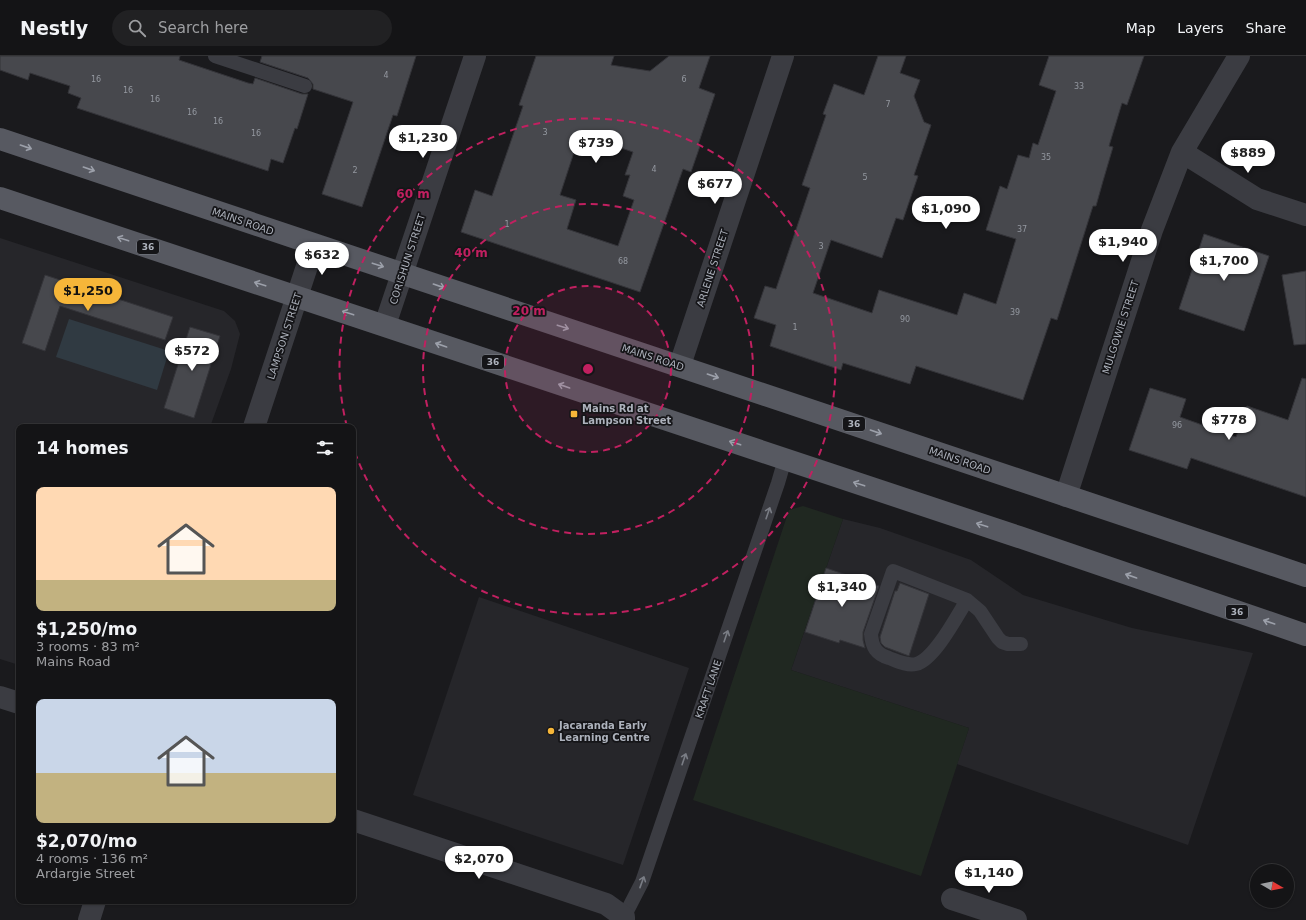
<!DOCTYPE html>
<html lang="en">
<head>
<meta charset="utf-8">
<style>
  :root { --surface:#141416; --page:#212123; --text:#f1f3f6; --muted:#9d9ea1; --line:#333335; --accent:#f6b639 }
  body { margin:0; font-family:"DejaVu Sans",sans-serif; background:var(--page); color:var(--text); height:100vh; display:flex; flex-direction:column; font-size:15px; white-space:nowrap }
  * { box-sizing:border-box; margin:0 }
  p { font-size:13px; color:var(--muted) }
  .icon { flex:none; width:22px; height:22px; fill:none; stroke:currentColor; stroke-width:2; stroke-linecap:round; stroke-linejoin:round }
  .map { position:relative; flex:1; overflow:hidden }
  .sheet { position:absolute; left:16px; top:368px; width:340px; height:480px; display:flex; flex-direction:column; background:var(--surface); border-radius:8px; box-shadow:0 1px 3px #0004,0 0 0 1px var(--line) }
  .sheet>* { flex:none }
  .needle { width:26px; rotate:99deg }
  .controls { position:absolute; left:1250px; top:808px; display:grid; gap:8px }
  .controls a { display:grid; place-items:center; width:44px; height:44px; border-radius:50%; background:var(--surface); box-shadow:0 1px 3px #0004,0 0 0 1px var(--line); font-size:20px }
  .price { position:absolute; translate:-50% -34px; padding:0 9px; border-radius:14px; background:#fff; color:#222; font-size:13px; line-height:26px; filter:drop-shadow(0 1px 2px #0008) }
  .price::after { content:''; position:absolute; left:50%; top:24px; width:12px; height:9px; margin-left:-6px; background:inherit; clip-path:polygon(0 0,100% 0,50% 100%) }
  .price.selected { background:var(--accent); color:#111 }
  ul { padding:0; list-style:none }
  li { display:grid; align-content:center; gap:8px; height:212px; padding:0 20px }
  li span { display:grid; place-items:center; height:124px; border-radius:8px; color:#555 }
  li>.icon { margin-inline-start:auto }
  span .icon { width:72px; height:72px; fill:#fffc; stroke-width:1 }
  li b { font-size:17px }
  h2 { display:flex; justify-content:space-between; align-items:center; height:48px; padding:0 20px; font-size:17px }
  header { display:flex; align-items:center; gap:24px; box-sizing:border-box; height:56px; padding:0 20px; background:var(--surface); border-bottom:1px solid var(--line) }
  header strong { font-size:19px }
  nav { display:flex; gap:22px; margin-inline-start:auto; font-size:14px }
  .search { width:280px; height:36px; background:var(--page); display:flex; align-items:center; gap:10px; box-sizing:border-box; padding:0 14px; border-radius:22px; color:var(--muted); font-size:15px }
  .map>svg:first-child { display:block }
  .built { fill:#26262a }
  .green { fill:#202821 }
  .water { fill:#303a42 }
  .building { fill:#47484d; stroke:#343439; fill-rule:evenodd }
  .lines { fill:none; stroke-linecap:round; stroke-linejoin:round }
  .lane { stroke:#3b3c42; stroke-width:14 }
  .street { stroke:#3b3c42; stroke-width:22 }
  .primary { stroke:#575961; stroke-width:22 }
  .oneway { stroke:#9ca0aa }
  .oneway2 { stroke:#7a7d85 }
  .ring { fill:none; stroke:#c12060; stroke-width:2; stroke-dasharray:7 5 }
  .poi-dot { fill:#f6b639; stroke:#151518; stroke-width:1.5 }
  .labels { text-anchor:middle; stroke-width:3.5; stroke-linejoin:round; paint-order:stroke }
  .number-label { font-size:8px; fill:#9498a0 }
  .shield { fill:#151518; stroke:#7f838b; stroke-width:1 }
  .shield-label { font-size:9px; font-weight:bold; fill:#adb2bc }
  .street-label { font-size:10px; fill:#adb2bc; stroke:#151518 }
  .poi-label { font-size:10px; font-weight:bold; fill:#adb2bc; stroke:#151518; text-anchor:start }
  .centre { fill:#c12060; stroke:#151518; stroke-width:2 }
  .ring-label { font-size:12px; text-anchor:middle; font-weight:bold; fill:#c12060; stroke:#151518; stroke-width:3.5; stroke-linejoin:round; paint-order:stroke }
</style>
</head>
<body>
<header>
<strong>Nestly</strong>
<div class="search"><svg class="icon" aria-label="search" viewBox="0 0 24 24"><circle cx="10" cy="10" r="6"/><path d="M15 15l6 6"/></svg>Search here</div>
<nav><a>Map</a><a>Layers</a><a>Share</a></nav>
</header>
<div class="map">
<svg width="1306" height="864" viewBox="0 0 1306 864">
  <rect width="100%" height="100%" fill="#1a1a1d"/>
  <path class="built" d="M0,182l224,73 11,10 5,13 -9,35 -21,58h-191v238l-19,-6z
    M843,463l37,9 91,32 52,35 109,33 121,25 -65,192 -231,-81 12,-36 -178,-58z
    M479,541l210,71 -66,197 -210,-70z"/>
  <path class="green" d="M803,450l40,13 -52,151 178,58 -48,148 -228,-76 96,-290z"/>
  <path class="water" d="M69,263l100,32 -12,39 -101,-33z"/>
  <path class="building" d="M0,0h180l-1,4 69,23 5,1 2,-6 47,16h6l-11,35 -2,-1 -12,35 -12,-4 -3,12 -191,-63 4,-10 -13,-5 2,-7 -40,-13 -2,7 -28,-10z
    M262,0h154l-19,60 -4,-1 -31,92 -40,-13 31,-92 -40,-13v-5l-5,-6 -48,-16z
    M536,0h78l-3,9 39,6 19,-15h41l-11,32 16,6 -17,51 2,1 -9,26 -8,-3 -43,123 -179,-60 14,-42 17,6 31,-90 -4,-1zM580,78l53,18 -8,23h5l-7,21 11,4 -16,46 -51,-17 9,-29 -16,-5z
    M878,0h28l-6,17 20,7 -6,16 10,26 7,3 -17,50 4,1 -15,44 -7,-2 -14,40 -51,-18 -18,53 59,20 7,-23 78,25 7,-22 32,11 20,-65 -30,-9 14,-44 7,3 11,-34 11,3 4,-15 5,2 18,-54 -17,-6 10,-29h95l-17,49 -5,-2 -13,43 4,1 -10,34 -7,25h-3l-36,114 -6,-2 -28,82 -107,-34 -6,18 -67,-21 -2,7 -71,-24 6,-21 -22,-7 11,-32 11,3 34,-101 -8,-3 24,-70 -3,-1 11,-30 30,11z
    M1204,178l65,22 -25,75 -65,-22z
    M1306,215v73l-12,1 -12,-70z
    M45,219l128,42 -8,23 -105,-34 -15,45 -23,-8z
    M190,271l30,9 -26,82 -30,-10z
    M1302,322l4,1v118l-115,-39 -4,11 -58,-19 21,-62 36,11 -6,18 56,20 11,-31 41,14z
    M826,512l53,18 -16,46v8l2,8 -25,-8 -1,3 -34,-11z
    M900,527l29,11 -20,62 -24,-9 -4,-4 -1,-6 15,-46h2z"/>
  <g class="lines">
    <path class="lane" d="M215,0l90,30
      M967,544c-10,16 -33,60 -51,64 -9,2 -19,-3 -27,-6 -13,-4 -17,-11 -18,-24l22,-63 74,29 13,11 18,27 4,4 6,2h13
      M624,861l18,-35 136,-399 7,-24"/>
    <path class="street" d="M1182,96l75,47 49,16
      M385,269l90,-269
      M680,309l103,-309
      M254,371l60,-182
      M1066,440l86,-266 30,-78 57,-96
      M0,641l19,6
      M353,764l253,84 18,13v3
      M952,843l64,21
      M89,864l6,-19"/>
    <path class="primary" d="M0,83l1306,437
      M0,142l1019,339 287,98"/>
  </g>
  <defs><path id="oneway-shaft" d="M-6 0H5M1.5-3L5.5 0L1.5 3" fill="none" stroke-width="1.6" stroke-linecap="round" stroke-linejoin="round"/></defs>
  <g class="oneway">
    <use href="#oneway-shaft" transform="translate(26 91) rotate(19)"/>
    <use href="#oneway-shaft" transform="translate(89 113) rotate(19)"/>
    <use href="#oneway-shaft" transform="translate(123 183) rotate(-162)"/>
    <use href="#oneway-shaft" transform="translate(378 209) rotate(18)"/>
    <use href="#oneway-shaft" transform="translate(260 228) rotate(-162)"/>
    <use href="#oneway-shaft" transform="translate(439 230) rotate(19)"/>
    <use href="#oneway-shaft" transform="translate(348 257) rotate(-162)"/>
    <use href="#oneway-shaft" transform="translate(563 271) rotate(18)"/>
    <use href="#oneway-shaft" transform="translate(441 289) rotate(-161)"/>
    <use href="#oneway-shaft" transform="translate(713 320) rotate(19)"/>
    <use href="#oneway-shaft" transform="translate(564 330) rotate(-161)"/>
    <use href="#oneway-shaft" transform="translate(876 376) rotate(19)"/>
    <use href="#oneway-shaft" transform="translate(735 387) rotate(-162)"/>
    <use href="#oneway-shaft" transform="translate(859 428) rotate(-162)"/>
    <use href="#oneway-shaft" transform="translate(982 469) rotate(-162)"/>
    <use href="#oneway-shaft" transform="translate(1131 520) rotate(-161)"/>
    <use href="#oneway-shaft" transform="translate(1269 566) rotate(-161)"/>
  </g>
  <g class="oneway2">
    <use href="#oneway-shaft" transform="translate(768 457) rotate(-71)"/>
    <use href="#oneway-shaft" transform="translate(726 580) rotate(-71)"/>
    <use href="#oneway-shaft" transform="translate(684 703) rotate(-71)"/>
    <use href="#oneway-shaft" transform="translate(642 826) rotate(-70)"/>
  </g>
  <circle cx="588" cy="313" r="83" fill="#c12060" fill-opacity=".12"/>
  <g class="ring">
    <circle cx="588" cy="313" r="83"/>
    <circle cx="588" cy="313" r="165"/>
    <path d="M347 371A248 248 0 1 1 354 394"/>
  </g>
  <g class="poi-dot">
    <rect x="570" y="354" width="8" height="8" rx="2"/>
    <circle cx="551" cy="675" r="4"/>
  </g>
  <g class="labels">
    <g class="number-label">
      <text x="386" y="22">4</text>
      <text x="96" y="26">16</text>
      <text x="684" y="26">6</text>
      <text x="1079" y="33">33</text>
      <text x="128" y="37">16</text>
      <text x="155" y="46">16</text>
      <text x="888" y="51">7</text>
      <text x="192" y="59">16</text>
      <text x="218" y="68">16</text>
      <text x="545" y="79">3</text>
      <text x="256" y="80">16</text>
      <text x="1046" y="104">35</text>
      <text x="654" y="116">4</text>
      <text x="355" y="117">2</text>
      <text x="865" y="124">5</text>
      <text x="507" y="171">1</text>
      <text x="1022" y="176">37</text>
      <text x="821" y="193">3</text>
      <text x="623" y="208">68</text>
      <text x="1015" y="259">39</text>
      <text x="905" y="266">90</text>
      <text x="795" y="274">1</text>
      <text x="1177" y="372">96</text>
    </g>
    <g class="shield">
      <rect x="137" y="184" width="22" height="14" rx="3"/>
      <rect x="482" y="299" width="22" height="14" rx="3"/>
      <rect x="843" y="361" width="22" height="14" rx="3"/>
      <rect x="1226" y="549" width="22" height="14" rx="3"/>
    </g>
    <g class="shield-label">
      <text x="148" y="194">36</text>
      <text x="493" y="309">36</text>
      <text x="854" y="371">36</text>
      <text x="1237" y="559">36</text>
    </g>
    <g class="street-label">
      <text transform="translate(243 165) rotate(19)" y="4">MAINS ROAD</text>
      <text transform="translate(407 203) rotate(-72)" y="4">CORISHUN STREET</text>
      <text transform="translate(712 212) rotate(-72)" y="4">ARLENE STREET</text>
      <text transform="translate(1120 271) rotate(-72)" y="4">MULGOWIE STREET</text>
      <text transform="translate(284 280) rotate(-72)" y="4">LAMPSON STREET</text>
      <text transform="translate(653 301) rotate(18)" y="4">MAINS ROAD</text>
      <text transform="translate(960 404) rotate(19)" y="4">MAINS ROAD</text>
      <text transform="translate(708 633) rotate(-71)" y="4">KRAFT LANE</text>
    </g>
    <g class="poi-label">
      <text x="582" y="356">Mains Rd at<tspan x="582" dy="12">Lampson Street</tspan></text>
      <text x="559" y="673">Jacaranda Early<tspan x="559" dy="12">Learning Centre</tspan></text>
    </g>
  </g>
  <circle cx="588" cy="313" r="6" class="centre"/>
  <g class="ring-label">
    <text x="413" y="142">60 m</text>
    <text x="471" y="201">40 m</text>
    <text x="529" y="259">20 m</text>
  </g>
</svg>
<div class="controls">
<a><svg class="needle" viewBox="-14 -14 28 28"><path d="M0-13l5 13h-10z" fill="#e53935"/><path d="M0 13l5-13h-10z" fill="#9d9ea1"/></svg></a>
</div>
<b class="price" style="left:423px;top:103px">$1,230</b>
<b class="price" style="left:596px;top:108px">$739</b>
<b class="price" style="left:1248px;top:118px">$889</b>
<b class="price" style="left:715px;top:149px">$677</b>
<b class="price" style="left:946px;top:174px">$1,090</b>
<b class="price" style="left:1123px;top:207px">$1,940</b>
<b class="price" style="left:322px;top:220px">$632</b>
<b class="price" style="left:1224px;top:226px">$1,700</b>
<b class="price selected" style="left:88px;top:256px">$1,250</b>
<b class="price" style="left:192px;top:316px">$572</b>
<b class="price" style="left:1229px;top:385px">$778</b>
<b class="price" style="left:842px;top:552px">$1,340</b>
<b class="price" style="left:479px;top:824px">$2,070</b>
<b class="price" style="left:989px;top:838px">$1,140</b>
<section class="sheet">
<h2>14 homes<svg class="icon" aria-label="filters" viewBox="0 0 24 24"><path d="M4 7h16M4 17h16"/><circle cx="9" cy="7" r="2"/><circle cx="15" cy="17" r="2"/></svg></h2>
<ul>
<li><span style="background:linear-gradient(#ffd9b3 75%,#c2b280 0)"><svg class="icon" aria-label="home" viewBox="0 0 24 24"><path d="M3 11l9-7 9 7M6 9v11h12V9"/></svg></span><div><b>$1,250/mo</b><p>3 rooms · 83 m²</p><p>Mains Road</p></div></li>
<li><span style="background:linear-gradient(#c9d6e8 60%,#c2b280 0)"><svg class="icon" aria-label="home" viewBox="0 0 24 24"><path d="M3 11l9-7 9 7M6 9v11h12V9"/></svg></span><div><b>$2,070/mo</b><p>4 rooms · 136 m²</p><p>Ardargie Street</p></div></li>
</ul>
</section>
</div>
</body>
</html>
